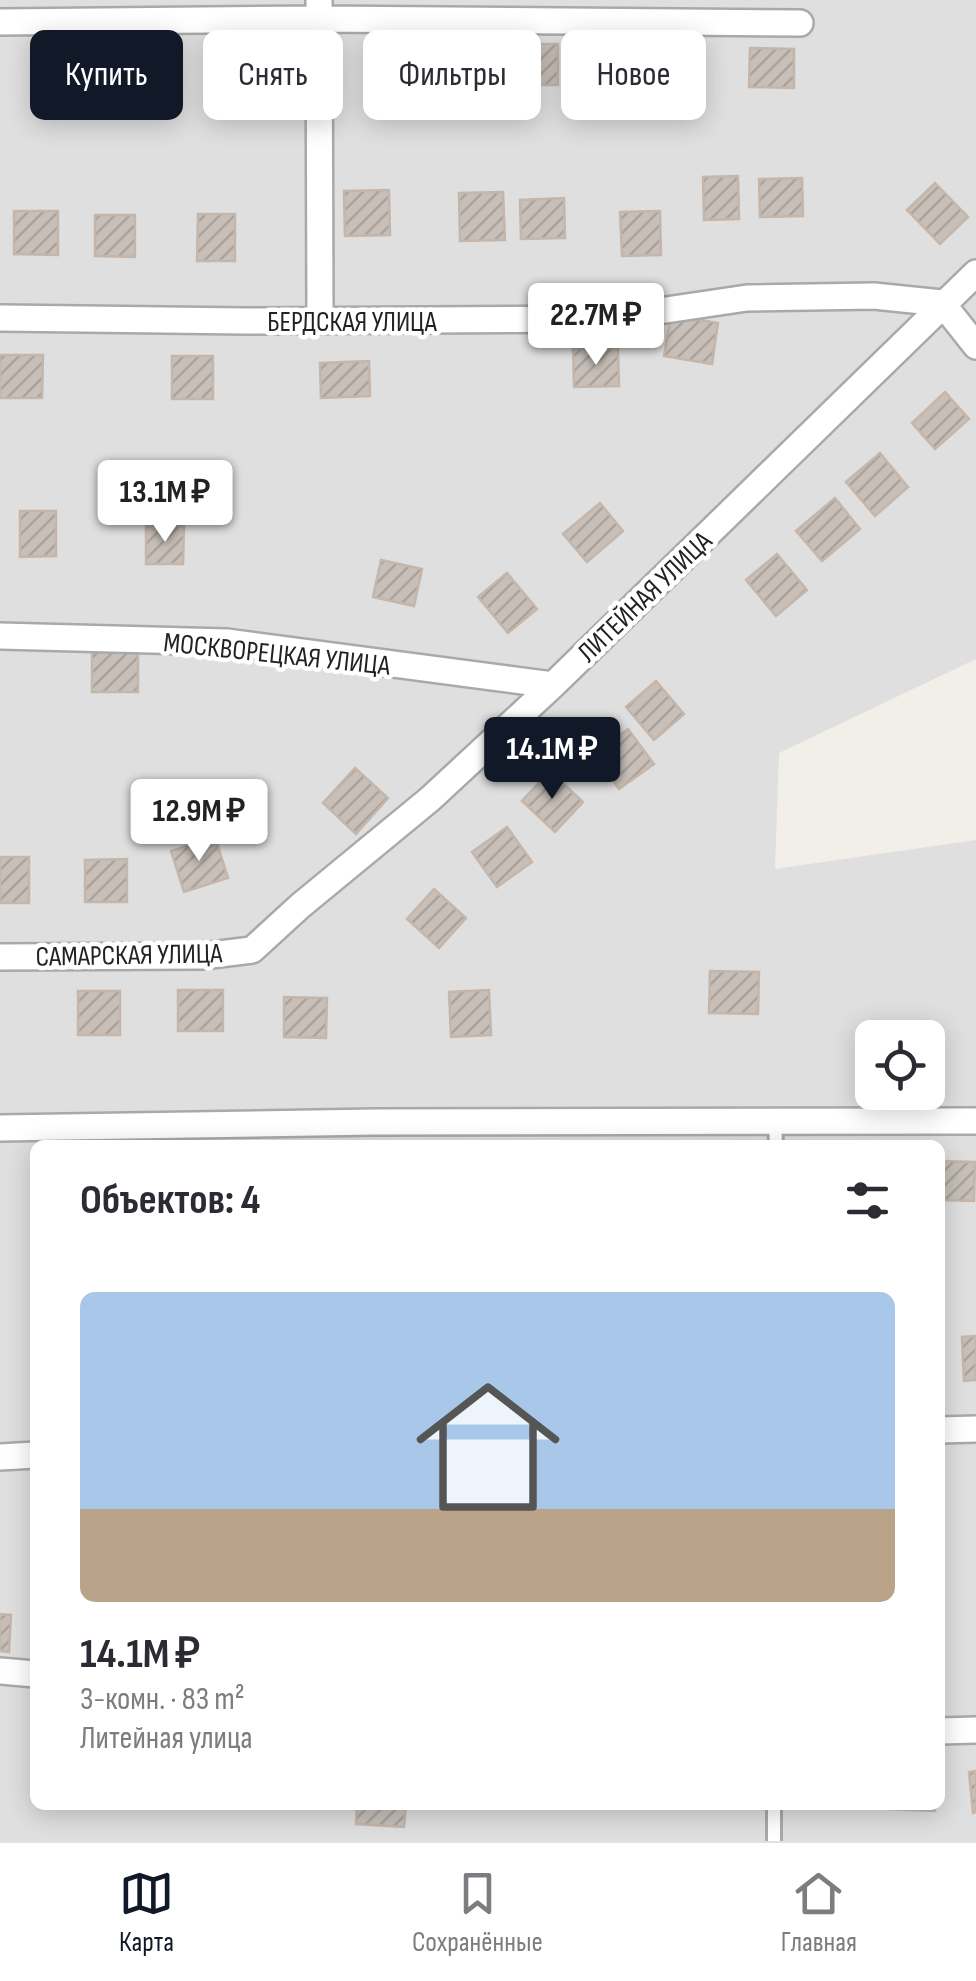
<!DOCTYPE html>
<html lang="ru">
<head>
<meta charset="utf-8">
<style>
  :root { --surface:#fff; --page:#f2f2f3; --text:#2b2b33; --muted:#7c7c81; --line:#e1e1e2; --accent:#111827 }
  body { margin:0; font-family:"Sofia Sans Condensed",sans-serif; background:var(--page); color:var(--text); height:100vh; display:flex; flex-direction:column; font-size:38px; white-space:nowrap }
  * { box-sizing:border-box; margin:0 }
  p { font-size:32px; color:var(--muted) }
  .icon { flex:none; width:55px; height:55px; fill:none; stroke:currentColor; stroke-width:2; stroke-linecap:round; stroke-linejoin:round }
  .map { position:relative; flex:1; overflow:hidden }
  .drawer { position:absolute; left:30px; top:1140px; width:915px; height:670px; display:flex; flex-direction:column; background:var(--surface); border-radius:15px; box-shadow:0 5px 25px #0003 }
  .drawer>* { flex:none }
  .banner { position:absolute; left:30px; top:30px; width:918px; height:90px; display:flex; gap:20px }
  .tools { position:absolute; left:855px; top:1020px; display:grid; gap:20px }
  .tools a { display:grid; place-items:center; width:90px; height:90px; border-radius:15px; background:var(--surface); box-shadow:0 5px 25px #0003; font-size:50px }
  .price { position:absolute; translate:-50% -85px; padding:0 22px; border-radius:10px; background:#fff; color:#222; font-size:32px; line-height:65px; filter:drop-shadow(0 2px 5px #0008) }
  .price::after { content:''; position:absolute; left:50%; top:60px; width:30px; height:22px; margin-left:-15px; background:inherit; clip-path:polygon(0 0,100% 0,50% 100%) }
  .price.active { background:var(--accent); color:#fff }
  ul { padding:0; list-style:none }
  li { display:grid; align-content:center; gap:20px; height:530px; padding:0 50px }
  li+li { border-top:2px solid var(--line) }
  li span { display:grid; place-items:center; height:310px; border-radius:15px; color:#555 }
  li>.icon { margin-inline-start:auto }
  span .icon { width:180px; height:180px; fill:#fffc; stroke-width:1 }
  li b { font-size:42px }
  h2 { display:flex; justify-content:space-between; align-items:center; height:120px; padding:0 50px; font-size:42px }
  .tag { padding:0 35px; border-radius:15px; background:var(--surface); box-shadow:0 5px 25px #0003; font-size:35px; line-height:90px }
  .tag.active { background:var(--accent); color:#fff }
  .menu { display:flex; justify-content:space-around; align-items:center; height:140px; border-top:2px solid var(--line); background:var(--surface); font-size:28px; color:var(--muted) }
  .menu a { display:grid; justify-items:center; gap:5px }
  .menu .active { color:var(--accent) }
  .map>svg:first-child { display:block }
  .residential { fill:#e0dfdf; fill-rule:evenodd }
  .building { fill:url(#building-hatch); stroke:#c4b6ab; stroke-width:2.5 }
  .lines { fill:none; stroke-linecap:round; stroke-linejoin:round }
  .service-casing { stroke:#a9a9a9; stroke-width:18 }
  .minor-casing { stroke:#a9a9a9; stroke-width:30 }
  .service { stroke:#fff; stroke-width:12 }
  .minor { stroke:#fff; stroke-width:25 }
  .labels { text-anchor:middle; stroke-width:9; stroke-linejoin:round; paint-order:stroke }
  .street-label { font-size:28px; fill:#222; stroke:#fff }
</style>
</head>
<body>
<div class="map">
<svg width="976" height="1841" viewBox="0 0 976 1841">
  <defs>
    <pattern id="building-hatch" width="6" height="6" patternUnits="userSpaceOnUse" patternTransform="scale(2.5)"><rect width="6" height="6" fill="#c7bfb8"/><path d="M-1 1l2-2M0 6l6-6M5 7l2-2" fill="none" stroke="#aba49e"/></pattern>
  </defs>
  <rect width="100%" height="100%" fill="#f2efe9"/>
  <path class="residential" d="M0,0h976v659l-197,94 -4,116 201,-29v1001h-976zM872,1038h56v54h-56zM35,1145h905v660h-905z"/>
  <path class="building" d="M63,44l41,1v49h-41z
    M516,44h42v41h-42z
    M750,48l44,1v39l-45,-1z
    M207,54l45,3 -3,45 -45,-3z
    M587,58l35,1v39h-35z
    M738,176l1,43 -35,1 -1,-43z
    M802,178l1,38 -43,1 -1,-38z
    M935,183l33,34 -28,27 -33,-34z
    M389,190l1,45 -45,1 -1,-45z
    M503,192l2,48 -45,1 -1,-48z
    M564,198l1,40 -44,1 -1,-39z
    M14,211h44v44l-44,-1z
    M660,211l1,44 -39,1 -2,-44z
    M198,214h37v47h-38z
    M95,215h40v42l-40,-1z
    M671,315l47,8 -6,41 -48,-8z
    M618,348l1,38 -45,1 -1,-38z
    M0,355h43l-1,43h-42z
    M172,356h41v43h-41z
    M369,361l1,35 -49,2 -1,-35z
    M945,392l24,27 -34,30 -23,-26z
    M880,453l28,34 -33,29 -29,-34z
    M835,498l25,31 -38,32 -26,-30z
    M600,503l23,28 -36,31 -24,-28z
    M20,511h36v45l-36,1z
    M146,526h38l-1,38h-37z
    M777,554l30,36 -31,26 -30,-36z
    M381,560l41,9 -8,37 -41,-9z
    M507,573l30,36 -29,24 -30,-36z
    M92,652h46v40h-46z
    M656,681l28,33 -30,26 -28,-33z
    M628,729l26,35 -35,25 -25,-35z
    M355,768l33,30 -32,36 -33,-31z
    M550,771l33,31 -28,30 -33,-31z
    M507,827l25,35 -35,25 -25,-35z
    M215,837l13,41 -44,14 -13,-41z
    M0,857h29v46h-29z
    M127,859v43h-42v-42z
    M434,889l32,29 -27,30 -32,-29z
    M710,971l49,1 -1,42 -49,-1z
    M178,990h45v41h-45z
    M489,990l2,45 -40,2 -2,-45z
    M78,991h42v44h-42z
    M284,997l43,1 -1,40 -42,-1z
    M940,1161l35,1 -1,39 -34,-1z
    M976,1336v44l-12,1 -2,-44z
    M0,1614l11,1 -2,37 -9,-1z
    M976,1771v41l-3,1 -4,-41z
    M357,1805h49l-2,22 -48,-3z
    M889,1805h46v6l-46,-2z"/>
  <g class="lines">
    <g class="service-casing">
      <path id="service" d="M775,1122l1,23
        M774,1841v-36"/>
    </g>
    <g class="minor-casing">
      <path id="minor" d="M319,0l1,321
        M0,22l320,-3 480,4
        M0,318l246,3 359,-2 142,-21 127,-2 68,7 34,43
        M0,636l227,6 326,43
        M0,957l203,-1 49,-6 48,-44 130,-107 123,-114 423,-412
        M0,1128l375,-6 601,-1
        M940,1430l36,-1
        M0,1457l35,-2
        M0,1671l35,3
        M940,1731l36,-1"/>
    </g>
    <use href="#service" class="service"/>
    <use href="#minor" class="minor"/>
  </g>
  <g class="labels">
    <g class="street-label">
      <text x="352" y="331">БЕРДСКАЯ УЛИЦА</text>
      <text transform="translate(644 596) rotate(-44)" y="10">ЛИТЕЙНАЯ УЛИЦА</text>
      <text transform="translate(277 653) rotate(6)" y="10">МОСКВОРЕЦКАЯ УЛИЦА</text>
      <text transform="translate(129 954) rotate(-1)" y="10">САМАРСКАЯ УЛИЦА</text>
    </g>
  </g>
</svg>
<div class="tools">
<a><svg class="icon" aria-label="locate" viewBox="0 0 24 24"><circle cx="12" cy="12" r="6"/><path d="M12 2v4M12 18v4M2 12h4M18 12h4"/></svg></a>
</div>
<b class="price" style="left:596px;top:368px">22.7M ₽</b>
<b class="price" style="left:165px;top:545px">13.1M ₽</b>
<b class="price active" style="left:552px;top:802px">14.1M ₽</b>
<b class="price" style="left:199px;top:864px">12.9M ₽</b>
<div class="banner">
<a class="tag active">Купить</a>
<a class="tag">Снять</a>
<a class="tag">Фильтры</a>
<a class="tag">Новое</a>
</div>
<section class="drawer">
<h2>Объектов: 4<svg class="icon" aria-label="filters" viewBox="0 0 24 24"><path d="M4 7h16M4 17h16"/><circle cx="9" cy="7" r="2"/><circle cx="15" cy="17" r="2"/></svg></h2>
<ul>
<li><span style="background:linear-gradient(#a9c7e8 70%,#b9a48a 0)"><svg class="icon" aria-label="home" viewBox="0 0 24 24"><path d="M3 11l9-7 9 7M6 9v11h12V9"/></svg></span><div><b>14.1M ₽</b><p>3-комн. · 83 m²</p><p>Литейная улица</p></div></li>
</ul>
</section>
</div>
<nav class="menu">
<a class="active"><svg class="icon" aria-label="map" viewBox="0 0 24 24"><path d="M3 6l6-2 6 2 6-2v14l-6 2-6-2-6 2zM9 4v14M15 6v14"/></svg>Карта</a>
<a><svg class="icon" aria-label="saved" viewBox="0 0 24 24"><path d="M7 4h10v16l-5-4-5 4z"/></svg>Сохранённые</a>
<a><svg class="icon" aria-label="home" viewBox="0 0 24 24"><path d="M3 11l9-7 9 7M6 9v11h12V9"/></svg>Главная</a>
</nav>
</body>
</html>
